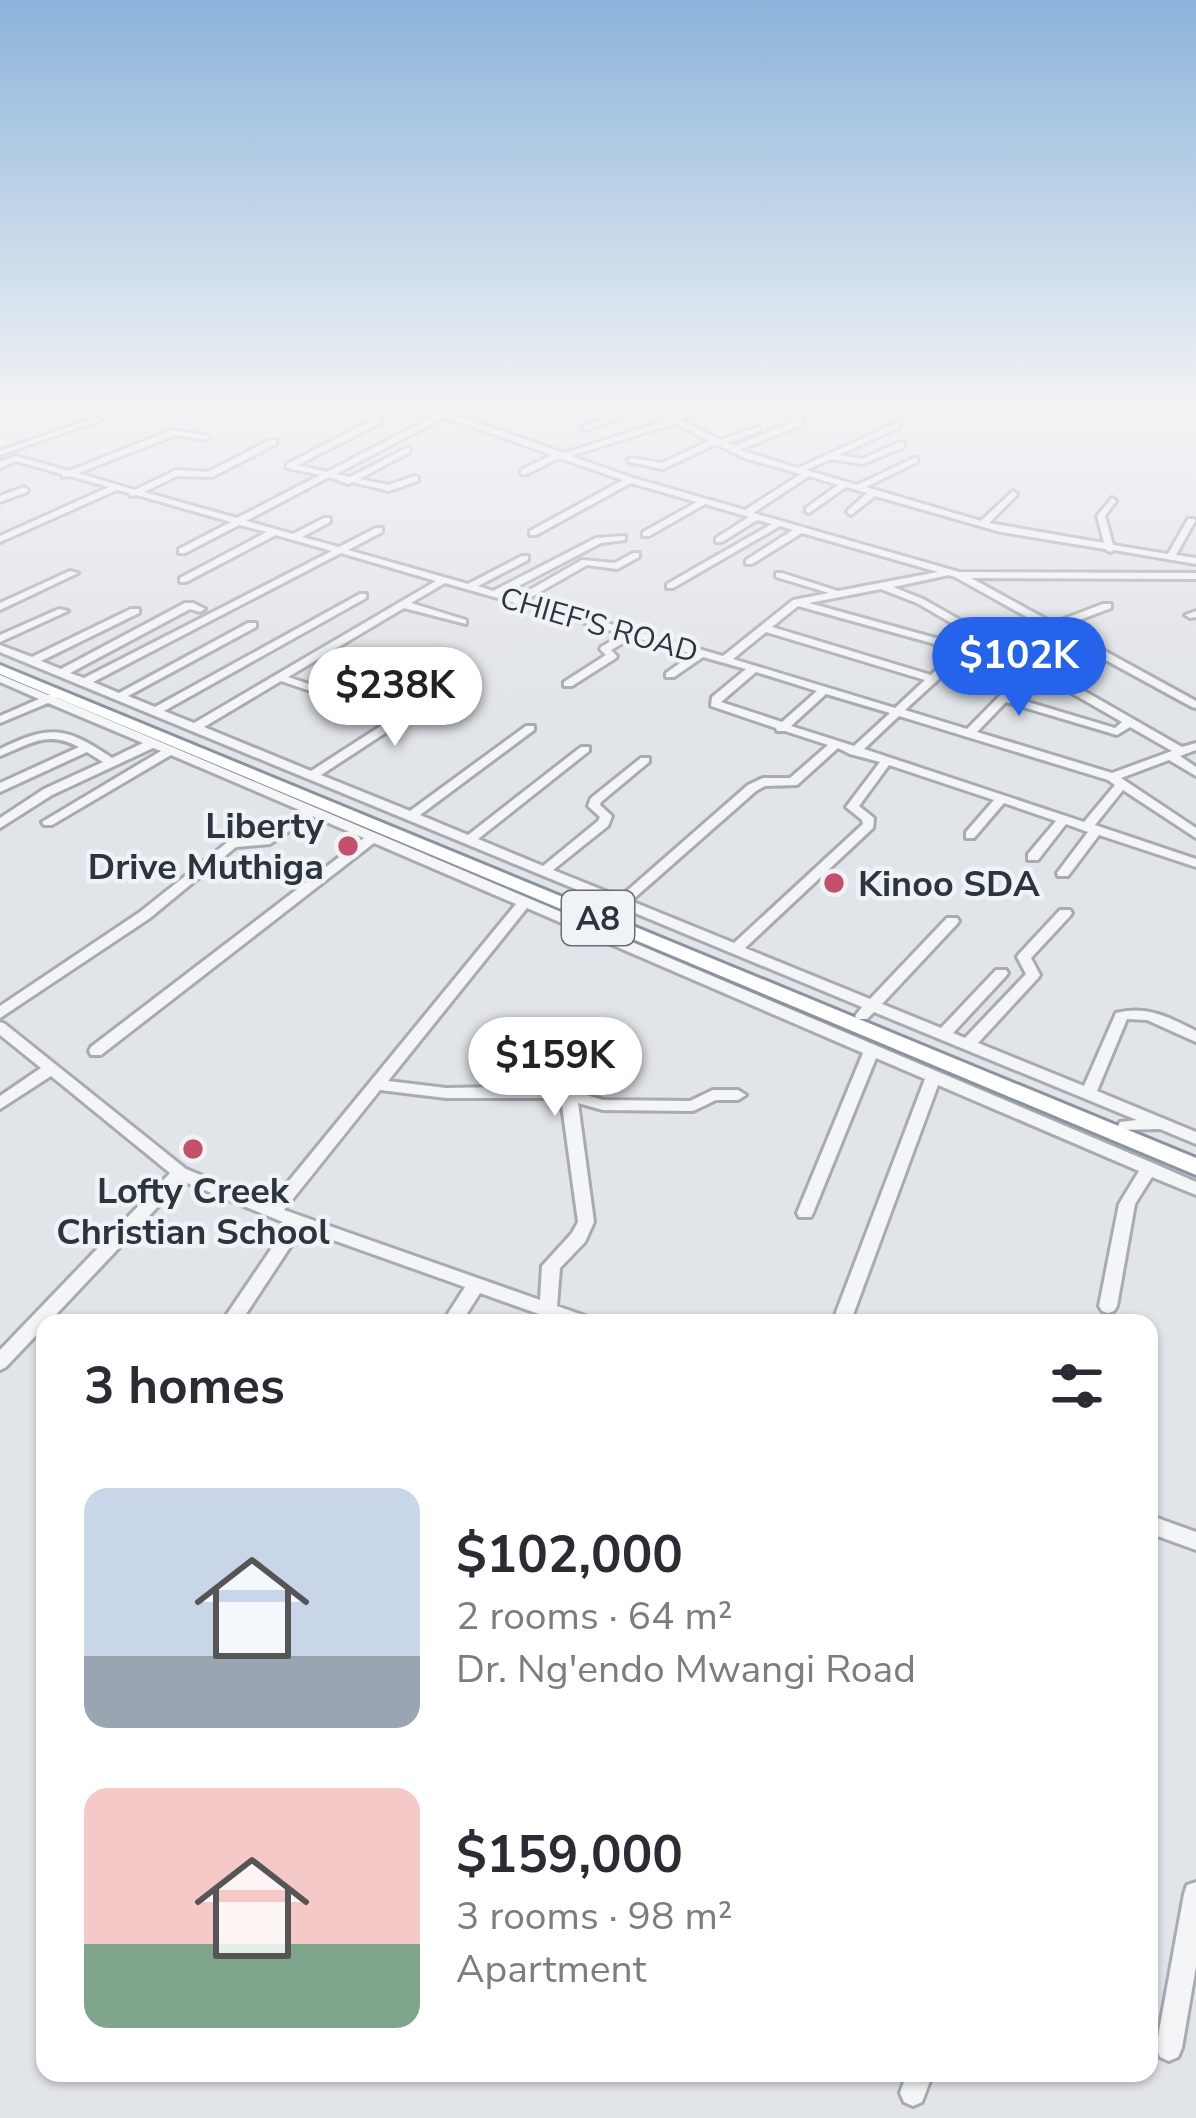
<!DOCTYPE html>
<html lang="en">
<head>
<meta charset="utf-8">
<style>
  :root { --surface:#fff; --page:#f7f7f7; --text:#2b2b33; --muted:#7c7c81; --accent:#2563eb }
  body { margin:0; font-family:"Nunito Sans",sans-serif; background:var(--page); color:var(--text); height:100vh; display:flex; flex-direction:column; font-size:45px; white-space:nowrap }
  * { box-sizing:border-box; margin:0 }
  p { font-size:39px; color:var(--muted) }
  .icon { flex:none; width:66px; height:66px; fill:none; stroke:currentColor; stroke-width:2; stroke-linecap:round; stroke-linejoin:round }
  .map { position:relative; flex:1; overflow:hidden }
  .sheet { position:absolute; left:36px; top:1314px; width:1122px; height:768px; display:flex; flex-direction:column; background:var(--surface); border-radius:24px; box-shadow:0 3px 9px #0004 }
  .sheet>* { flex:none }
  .price { position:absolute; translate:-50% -102px; padding:0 27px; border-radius:42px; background:#fff; color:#222; font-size:39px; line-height:78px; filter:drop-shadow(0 3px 6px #0008) }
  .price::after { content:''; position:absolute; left:50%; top:72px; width:36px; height:27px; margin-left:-18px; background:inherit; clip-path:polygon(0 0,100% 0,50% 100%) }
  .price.on { background:var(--accent); color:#fff }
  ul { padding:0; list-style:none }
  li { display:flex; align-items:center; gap:36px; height:300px; padding:0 48px }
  li span { display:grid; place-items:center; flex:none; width:336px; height:240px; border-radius:24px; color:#555 }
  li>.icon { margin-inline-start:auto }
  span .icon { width:144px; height:144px; fill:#fffc; stroke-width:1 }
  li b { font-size:51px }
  h2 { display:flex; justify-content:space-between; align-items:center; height:144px; padding:0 48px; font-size:51px }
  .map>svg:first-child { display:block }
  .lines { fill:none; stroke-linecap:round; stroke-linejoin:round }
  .minor-casing { stroke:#a7acb2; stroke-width:6 }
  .highway-casing { stroke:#8a939e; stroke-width:6 }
  .minor { fill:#f3f5f7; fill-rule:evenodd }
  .highway { fill:#fff; fill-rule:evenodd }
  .poi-dot { fill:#c3516b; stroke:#f0f3f6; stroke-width:4.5 }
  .labels { text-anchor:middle; stroke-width:9; stroke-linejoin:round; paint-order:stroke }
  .far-street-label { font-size:30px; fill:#2b343f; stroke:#f0f3f6 }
  .shield { fill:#f0f3f6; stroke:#666d76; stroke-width:3 }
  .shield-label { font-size:33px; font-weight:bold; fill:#2b343f }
  .poi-label { font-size:36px; font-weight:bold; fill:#2b343f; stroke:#f0f3f6; text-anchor:end }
</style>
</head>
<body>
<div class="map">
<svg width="1196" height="2118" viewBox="0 0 1196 2118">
  <rect width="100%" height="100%" fill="#e1e4e8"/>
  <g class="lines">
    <g class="minor-casing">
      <path id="minor" d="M432,402h9l-6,6 129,45 104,-33 -23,-12 -58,22 -7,-2 59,-23 -5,-3h11l29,15 34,-15h12l-40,18 40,20 39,-13v4l-32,12 7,3 63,-26h6v4l-63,26 58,18 98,-45h3v4l-60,28 23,4 36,-16h6v4l-41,17 -32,-5 -25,11 51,15 57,-27h3v4l-51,25 115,34 32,-30 4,3 -1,2 -27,27 115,20 -7,-27 15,-18 4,3 -11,15 8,29 55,9 20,-35h6l1,2 -19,34 20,3v6l-82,-14 -4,2 -5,-3 -104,-17 -126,-36 -24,19 -4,-3 1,-2 19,-17 -21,-6 -37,26 -3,-1v-4l32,-23 -29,-9 -56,37 206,59 237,1v6l-225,-1 82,45 50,-19h8v4l-50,19 135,74v7l-4,-1 -101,-55 -45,17 136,78 14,-4v7l-16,6 16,11v9l-27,-16 -48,18 75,50v10l-73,-48 -28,35 101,34v8l-97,-32 -31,41h-10l-1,-3 31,-41 -22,-8 -28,36h-10v-6l28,-33 -52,-18 -30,35h-8v-6l28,-32 -105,-35 -30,41 15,12 -1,10 -128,120 125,51 77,-81h10l2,3 -2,3 -75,80 59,24 55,-58h10l2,3 -2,3 -53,57 12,5 61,-64 -9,-17 2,-3 41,-44h10l2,3 -2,3 -39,42 9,17 -2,3 -60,65 106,43 32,-73c30,-8 53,4 80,18v11l-49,-22 -20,-1 -30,72 99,41v12l-36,-15 -40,1 -2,-4 2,-4 17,-2 -263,-108 -7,7h-10l-2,-3 7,-9 -239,-99 -8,8h-10l-2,-3 9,-9 -612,-252v-7l32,12 99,-48h8v4l-98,48 20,8 124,-66h8l12,6 -5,3 -10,-3 -120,64 14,5 248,-127 -56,-16 -90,47h-6v-4l87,-46 -28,-7 -54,28h-6v-4l52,-27 -94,-27 -7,1 -1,-3 -12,-3 -117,52v-6l109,-49 -39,-11 -7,1 -1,-3 -46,-13 -16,7v-6l15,-6 54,15 103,-41 36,6 1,2 -4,2 -29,-5 -98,38 57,17 41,-20 32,2 62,-32h6v4l-64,33 -35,-1 -33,16 93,26 83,-43 -33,-7v-4l89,-46h6v4l-84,43 29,7 111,-58 -12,-5zM445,417l107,38 -31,15v4h6l32,-16 64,22 -93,51v4h6l95,-52 66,19 -54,30v4h6l56,-32 44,13 -33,21v4h6l35,-22 15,4 -105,60v4h6l107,-62 13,4 -47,30v4h6l50,-31 136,39 -100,19 -56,-18h-6v4l53,16 -36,7 -70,56 -197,-56 61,-35 30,4 22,-12v-4h-6l-18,10 -33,-3 -65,37 -14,-3 98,-51 24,-3v-4l-29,2 -103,53 -15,-5 50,-26v-4h-6l-54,28 -120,-34 34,-18v-4h-6l-37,19 -37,-10 28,-15v-4h-6l-31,16 -47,-13 83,-44 19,7 4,-2 37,9 29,-10v-4l-3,-1 -27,9 -29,-6 51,-27v-4h-3l-57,29 -14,-3zM675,423l34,18 -47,22 -30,-5 -4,2 1,2 34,7 53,-25 28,14 57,16 -56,36 -112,-32 -62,-22zM341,553l95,28 -242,142 -30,-12 202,-113v-4h-6l-205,113 -27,-11 128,-69v-4h-8l-129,70 -26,-11zM949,575l6,2 128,71 -45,16 -115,-65 -30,-12zM445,583l178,51 -22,13 -1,2 6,6 -42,27v4h8l44,-28 1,-2 -6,-6 22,-13 60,17 -27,19v4h8l29,-20 43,12 -34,28 -1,9 65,22 1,3h8l43,14 -38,33h-27l-15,7 -128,112 -67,-27 55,-44 4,-10 -12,-11 1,-3 48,-40v-4h-8l-50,40 -3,8 12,11 -2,4 -55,45 -65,-27 111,-88v-4h-8l-113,88 -48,-20 114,-85v-4h-8l-116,85 -89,-36 136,-89v-4h-8l-138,89 -107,-44 77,-46 74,25h8v-4l-75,-25 116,-69 62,16v-4l-55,-17zM881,589l36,14 98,57 -206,-57zM798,606l159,44 -26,25 -159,-48zM766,632l159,48 -30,28 -162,-49zM967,653l54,15 7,-1 -61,62 -62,-19zM756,672l61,19 -35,31 -61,-20zM1035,672l87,50 -7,6 -104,-31zM826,694l64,19 -36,33 -63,-20zM1006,702l111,33 13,-8 42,24 -60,22 -135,-41zM899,716l209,64 7,5 -31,37 -220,-73zM838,748l12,6 30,8 -34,45 16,13 1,4 -129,119 -103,-42 125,-110 9,-5 32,-1z
        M597,402h12l-19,7v-4z
        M94,418l7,2 -101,35v-4z
        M24,487l4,3 -1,2 -27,10v-6z
        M70,571l8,2 -78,37v-7z
        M59,609l9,2 -68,31v-7z
        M1196,611v6l-6,1 -5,-3z
        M0,675l48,20h8l1,3 1098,466 41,18v13l-44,-18 -17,27 -18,102 -3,5 -6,2 -6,-2 -3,-5 20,-102 20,-33 -201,-86 -88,238h-18l93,-244 -49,-21 -63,155 -2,4h-12l-2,-4 66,-160 -336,-145 -139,173 58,7 110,-2 47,14 87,1 23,-11h25l8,5 -8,5h-22l-23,11 -90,-1 -25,-7 16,119 -9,20 -25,26 -3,38 34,12 3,5h-30l-84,-30 -19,30h-19l23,-36 -163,-58 -62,94h-19l67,-99 -106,-43 -134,142h-3v3l-39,41 -6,3v-20l170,-177 -119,-97 -51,33v-13l41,-28 -41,-33v-13l5,2 181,145 84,35 246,-300 -142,-61 -273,212h-10l-2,-4 2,-4 273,-209 -52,-22 -42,28 -34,3 -86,71 -150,100v-12l140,-94 89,-71 34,-3 39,-27 -131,-56 -119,70h-8l-2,-3 119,-71 -8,-3 -101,47 -52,33v-10l44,-29 59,-27 -16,-10 -87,40v-9l79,-36c-33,-17 -48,-3 -79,9v-7c51,-25 66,-22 112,9l31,-15 -95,-40 -48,20v-7l39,-17 -39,-17zM380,1090l66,8h115l17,124 -6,11 -30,33 -2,34 -256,-90z
        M1149,1515l47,17v18l-47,-17z
        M1196,1882v84l-14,82 -4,9 -9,4 -9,-4 -4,-9 28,-154 3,-9z
        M907,2073h26l-11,29 -9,4 -9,-4 -4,-9z"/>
    </g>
    <g class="highway-casing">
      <path id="highway" d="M0,665l1196,493v17l-1196,-501z"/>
    </g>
    <use href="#minor" class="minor"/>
    <use href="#highway" class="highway"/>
  </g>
  <linearGradient id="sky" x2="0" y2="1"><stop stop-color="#8bb4da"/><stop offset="0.58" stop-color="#f2f3f5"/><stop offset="1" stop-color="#f2f3f5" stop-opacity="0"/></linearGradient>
  <rect width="1196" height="699" fill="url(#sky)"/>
  <g class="poi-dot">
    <circle cx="348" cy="846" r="12"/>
    <circle cx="834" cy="883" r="12"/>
    <circle cx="193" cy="1149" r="12"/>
  </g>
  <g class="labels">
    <g class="far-street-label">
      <text transform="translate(599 625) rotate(16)" y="10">CHIEF'S ROAD</text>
    </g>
    <rect class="shield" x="562" y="891" width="72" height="54" rx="9"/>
    <g class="shield-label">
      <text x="598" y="930">A8</text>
    </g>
    <g class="poi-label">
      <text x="324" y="838">Liberty<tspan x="324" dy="41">Drive Muthiga</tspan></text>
      <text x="858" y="896" text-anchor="start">Kinoo SDA</text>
      <text x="193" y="1203" text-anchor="middle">Lofty Creek<tspan x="193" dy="41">Christian School</tspan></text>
    </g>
  </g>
</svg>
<b class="price on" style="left:1019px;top:719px">$102K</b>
<b class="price" style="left:395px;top:749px">$238K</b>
<b class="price" style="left:555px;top:1119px">$159K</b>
<section class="sheet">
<h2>3 homes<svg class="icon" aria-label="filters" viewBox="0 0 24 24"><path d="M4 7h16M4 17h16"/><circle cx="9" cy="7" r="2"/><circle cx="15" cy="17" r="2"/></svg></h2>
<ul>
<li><span style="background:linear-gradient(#c9d6e8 70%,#9aa5b1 0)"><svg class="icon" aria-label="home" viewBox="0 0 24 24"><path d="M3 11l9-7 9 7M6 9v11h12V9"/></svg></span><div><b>$102,000</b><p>2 rooms · 64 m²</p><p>Dr. Ng'endo Mwangi Road</p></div></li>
<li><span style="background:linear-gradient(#f6c9c9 65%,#7fa58c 0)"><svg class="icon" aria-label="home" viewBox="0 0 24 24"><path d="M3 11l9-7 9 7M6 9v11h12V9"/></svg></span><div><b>$159,000</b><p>3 rooms · 98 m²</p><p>Apartment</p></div></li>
</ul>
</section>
</div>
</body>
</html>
